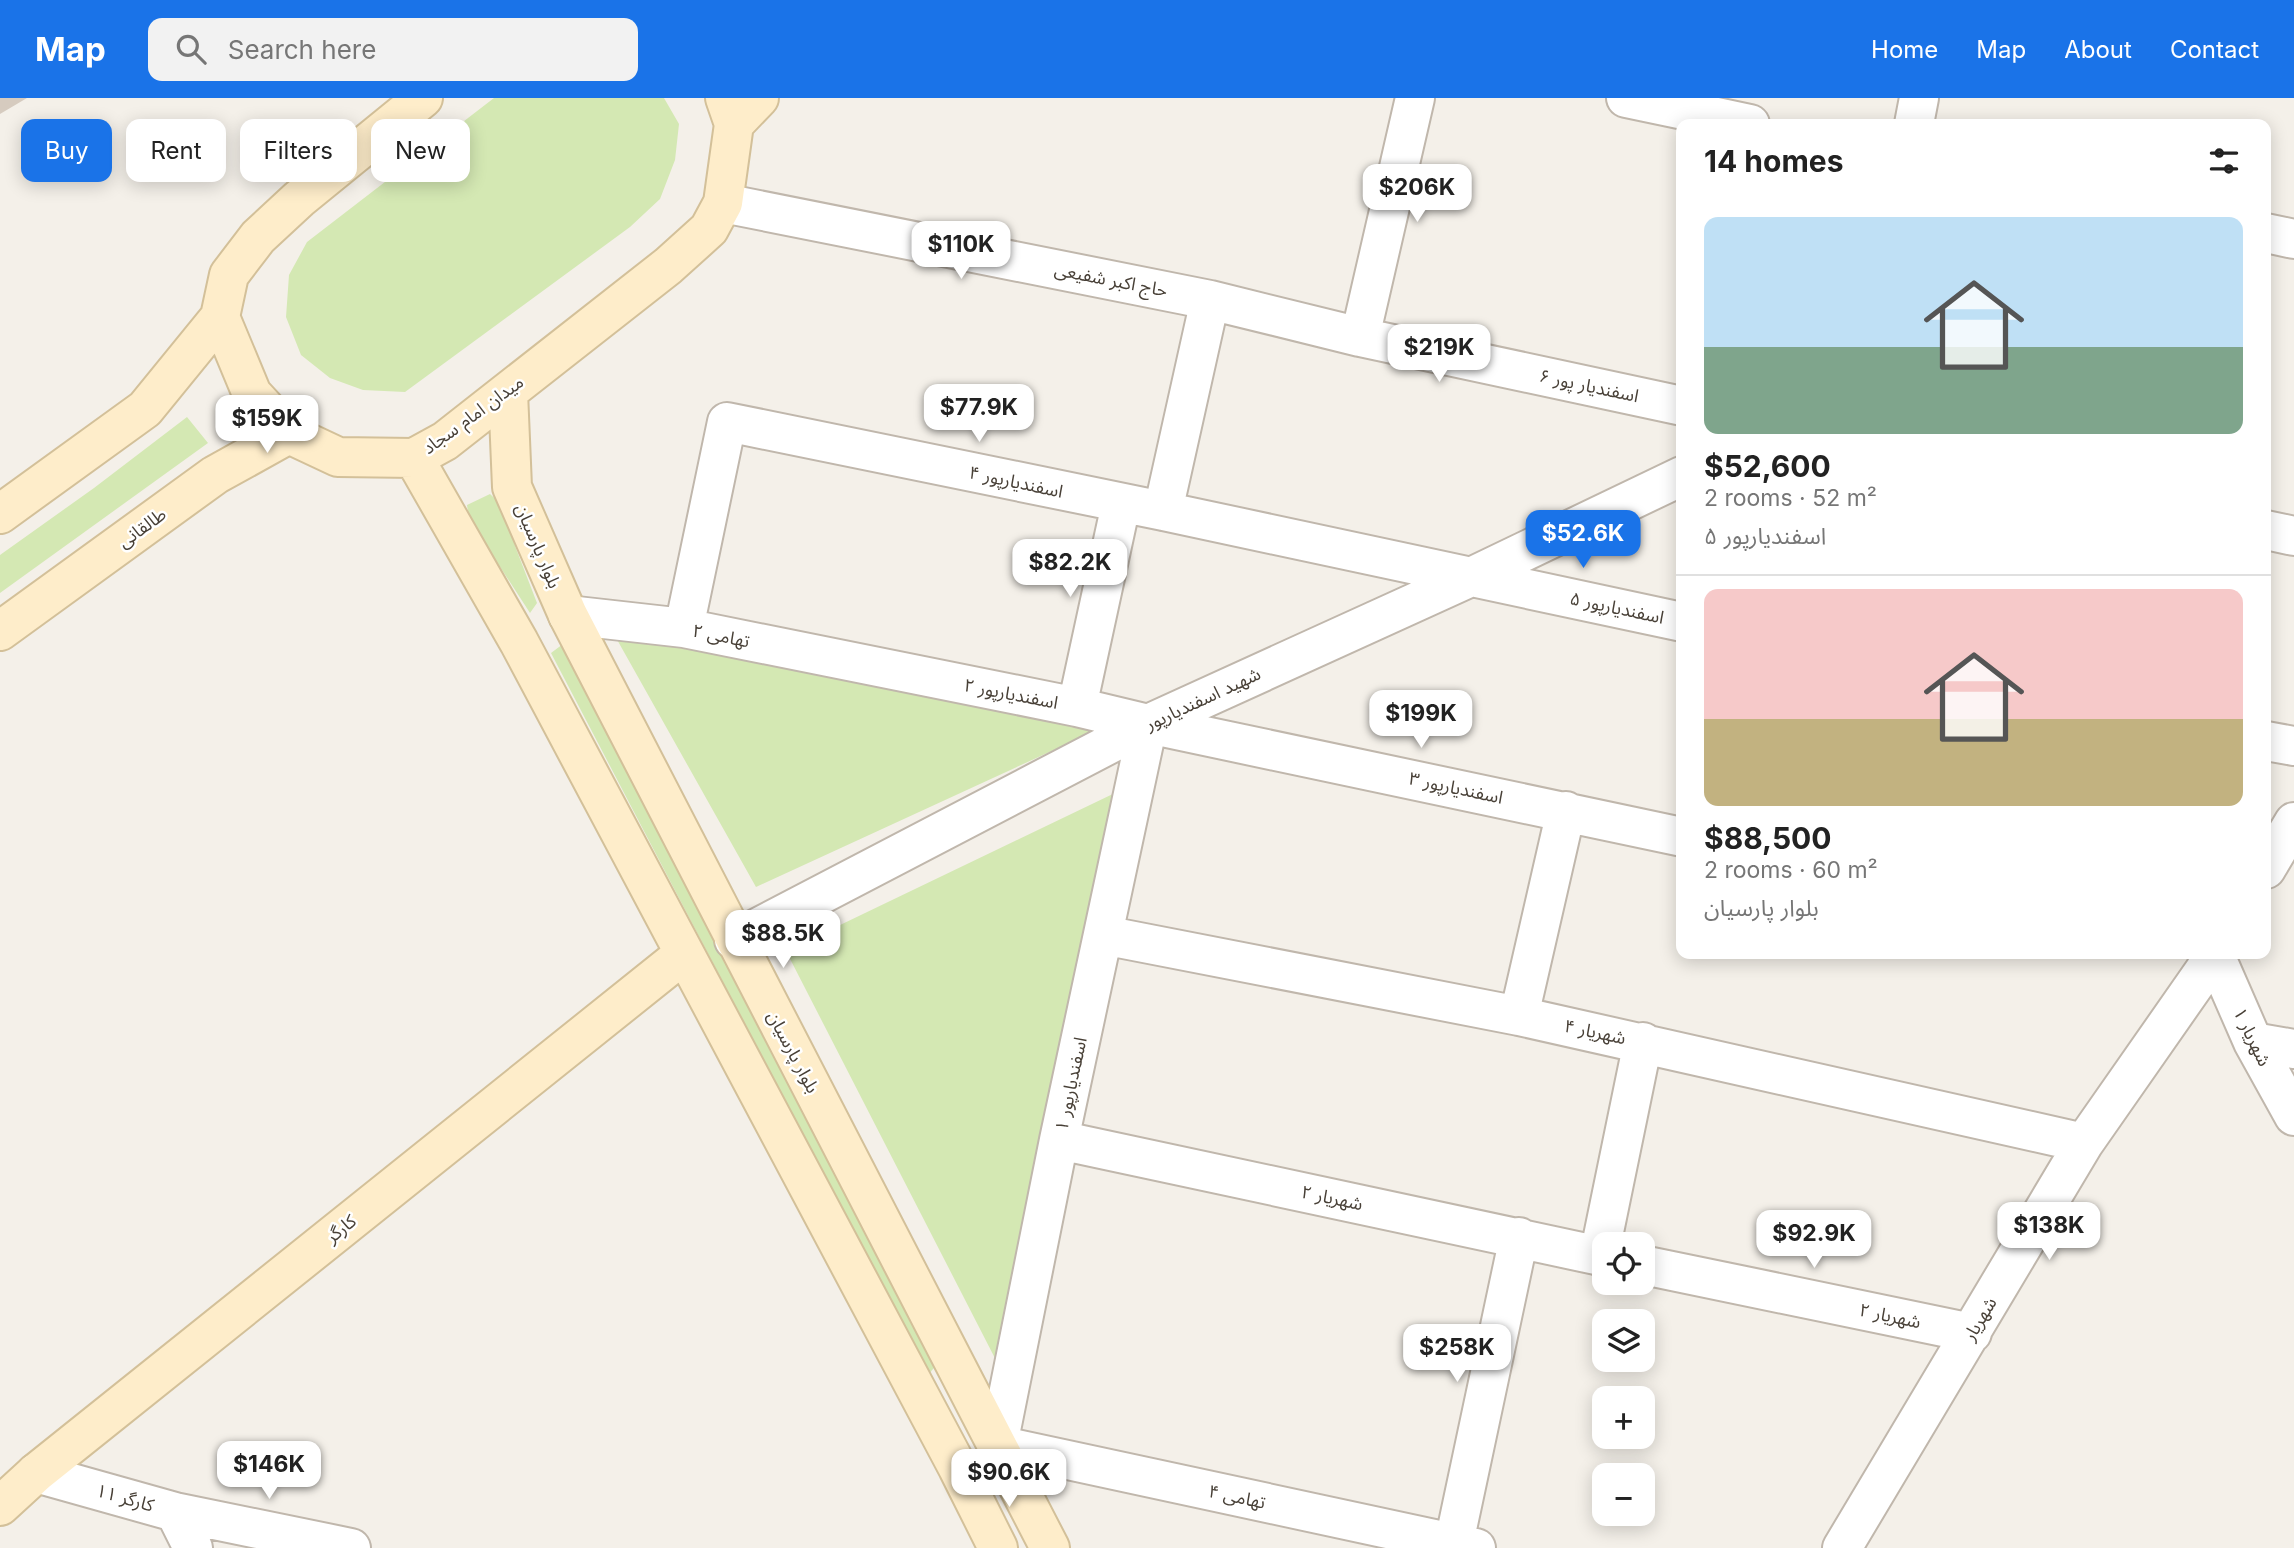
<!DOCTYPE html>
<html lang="en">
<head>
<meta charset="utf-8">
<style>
  :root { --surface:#fff; --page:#f2f2f2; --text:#222; --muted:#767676; --line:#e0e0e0; --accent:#1a73e8 }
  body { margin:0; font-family:Inter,"Noto Sans Arabic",sans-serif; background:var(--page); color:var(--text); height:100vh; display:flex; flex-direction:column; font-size:26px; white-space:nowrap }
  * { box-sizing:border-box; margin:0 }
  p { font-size:23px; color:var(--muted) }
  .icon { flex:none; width:38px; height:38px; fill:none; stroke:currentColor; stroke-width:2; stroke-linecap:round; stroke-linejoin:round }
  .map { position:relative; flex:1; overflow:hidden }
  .drawer { position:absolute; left:1676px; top:21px; width:595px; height:840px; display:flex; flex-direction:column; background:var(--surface); border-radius:14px; box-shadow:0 4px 18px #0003 }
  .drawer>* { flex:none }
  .top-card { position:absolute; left:21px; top:21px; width:665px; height:63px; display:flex; gap:14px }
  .controls { position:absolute; left:1592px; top:1134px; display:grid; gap:14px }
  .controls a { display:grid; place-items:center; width:63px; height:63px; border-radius:14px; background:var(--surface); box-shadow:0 4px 18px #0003; font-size:35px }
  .price { position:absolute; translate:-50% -60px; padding:0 16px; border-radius:14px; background:#fff; color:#222; font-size:23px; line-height:46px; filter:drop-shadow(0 2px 4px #0008) }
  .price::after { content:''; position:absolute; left:50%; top:42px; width:21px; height:16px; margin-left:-10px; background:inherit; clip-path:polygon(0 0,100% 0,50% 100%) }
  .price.on { background:var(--accent); color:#fff }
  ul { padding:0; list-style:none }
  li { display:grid; align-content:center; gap:14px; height:371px; padding:0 28px }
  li+li { border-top:2px solid var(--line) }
  li span { display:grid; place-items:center; height:217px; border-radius:14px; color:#555 }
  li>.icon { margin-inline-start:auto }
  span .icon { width:126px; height:126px; fill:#fffc; stroke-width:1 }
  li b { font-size:30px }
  h2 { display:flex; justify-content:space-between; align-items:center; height:84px; padding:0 28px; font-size:30px }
  .tag { padding:0 24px; border-radius:14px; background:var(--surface); box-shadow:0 4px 18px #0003; font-size:24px; line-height:63px }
  .tag.on { background:var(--accent); color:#fff }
  header { display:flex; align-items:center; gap:42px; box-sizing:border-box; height:98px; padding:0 35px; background:var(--accent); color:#fff }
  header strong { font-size:33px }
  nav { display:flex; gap:38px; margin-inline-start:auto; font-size:24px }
  .search { width:490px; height:63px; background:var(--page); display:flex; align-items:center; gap:18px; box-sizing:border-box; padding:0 24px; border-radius:14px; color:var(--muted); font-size:26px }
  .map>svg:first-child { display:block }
  .green { fill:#d4e8b3 }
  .building { fill:#d6cbbf }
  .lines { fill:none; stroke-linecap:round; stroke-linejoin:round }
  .street-casing { stroke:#c0b7ac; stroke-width:42 }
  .secondary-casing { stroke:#d3c099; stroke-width:42 }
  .street { stroke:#fff; stroke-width:38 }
  .secondary { stroke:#feedca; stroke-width:38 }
  .labels { text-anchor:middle; stroke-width:5; stroke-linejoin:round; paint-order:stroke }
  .street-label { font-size:18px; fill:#484037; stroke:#fff }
</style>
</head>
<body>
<header>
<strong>Map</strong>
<div class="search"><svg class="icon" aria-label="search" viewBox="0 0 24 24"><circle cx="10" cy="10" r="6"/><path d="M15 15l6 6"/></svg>Search here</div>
<nav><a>Home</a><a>Map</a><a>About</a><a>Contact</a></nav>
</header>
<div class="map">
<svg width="2294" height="1450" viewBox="0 0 2294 1450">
  <rect width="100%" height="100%" fill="#f4f0e9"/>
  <path class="green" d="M494,0h170l15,26 -4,36 -15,39 -30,28 -225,165 -42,-2 -33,-12 -29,-23 -15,-38 3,-42 18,-33z
    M187,319l21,26 -208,150v-38l94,-67z
    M490,396l16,15 9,37 22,57 -7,10 -61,-94 -2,-14z
    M606,522l489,111 -339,156z
    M563,546l375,719 -10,12 -377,-722z
    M1117,694l-117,576 -214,-417z"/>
  <path class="building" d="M0,0h27l-27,16z"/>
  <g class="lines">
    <g class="street-casing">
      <path id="street" d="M1626,0l124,26
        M1914,26l5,-26
        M723,105l487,97 150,37 322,69
        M2266,135l28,6
        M1360,239l55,-239
        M1163,413l47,-211
        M2266,432l28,6
        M568,517l116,13 393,79 71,17 534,113
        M684,530l43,-206 436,89 519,111
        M1077,609l44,-203
        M1148,626l-89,416 -61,305 478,103
        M2266,643l28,5
        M2266,771l28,-47
        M1103,837l416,81 565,127
        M734,842l414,-216 323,-147 211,-101
        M2207,856l8,1 38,87 41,74
        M1519,918l47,-205
        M2253,944l41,7
        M1059,1042l546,117
        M1599,1158l44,-214
        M1643,1167l329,68
        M36,1375l139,39 18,36
        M175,1414l176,36
        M1454,1445l65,-306
        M1842,1450l242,-405 132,-189"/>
    </g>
    <g class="secondary-casing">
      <path id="secondary" d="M423,0l-124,101 -41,38 -29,38 -9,42 32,77 37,40 49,23 76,1 31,-17 223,-175 41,-37 14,-26 11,-79 -9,-26
        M734,26l25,-26
        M508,294l4,95 56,128 482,933
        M414,360l105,184 439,826 40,80
        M0,416l145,-105 75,-92
        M0,533l215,-156 74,-41
        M0,1408l36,-33 648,-519"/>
    </g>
    <use href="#street" class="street"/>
    <use href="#secondary" class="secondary"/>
  </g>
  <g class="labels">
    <g class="street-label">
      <text transform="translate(1111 182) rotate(11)" y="6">حاج اکبر شفیعی</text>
      <text transform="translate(1589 288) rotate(12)" y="6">اسفندیار پور ۶</text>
      <text transform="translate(473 317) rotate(-36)" y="6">میدان امام سجاد</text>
      <text transform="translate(1016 384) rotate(12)" y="6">اسفندیارپور ۴</text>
      <text transform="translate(142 430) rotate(-36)" y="6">طالقانی</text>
      <text transform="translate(538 448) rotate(67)" y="6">بلوار پارسیان</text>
      <text transform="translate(1617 510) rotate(12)" y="6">اسفندیارپور ۵</text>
      <text transform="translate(721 538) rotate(11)" y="6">تهامی ۲</text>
      <text transform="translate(1011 596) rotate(11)" y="6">اسفندیارپور ۲</text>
      <text transform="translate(1203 601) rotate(-25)" y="6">شهید اسفندیارپور</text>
      <text transform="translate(1456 690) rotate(12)" y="6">اسفندیارپور ۳</text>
      <text transform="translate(1595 934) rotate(12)" y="6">شهریار ۴</text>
      <text transform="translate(2252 939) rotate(64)" y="6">شهریار ۱</text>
      <text transform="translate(793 954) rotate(62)" y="6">بلوار پارسیان</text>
      <text transform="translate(1071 986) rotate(-78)" y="6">اسفندیارپور ۱</text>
      <text transform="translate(1332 1100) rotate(12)" y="6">شهریار ۲</text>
      <text transform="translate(341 1131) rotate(-39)" y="6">کارگر</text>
      <text transform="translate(1890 1218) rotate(12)" y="6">شهریار ۲</text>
      <text transform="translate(1980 1221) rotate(-59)" y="6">شهریار</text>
      <text transform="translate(1237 1399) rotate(12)" y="6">تهامی ۴</text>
      <text transform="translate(125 1400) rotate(16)" y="6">کارگر ۱۱</text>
    </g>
  </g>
</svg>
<div class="controls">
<a><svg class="icon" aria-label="locate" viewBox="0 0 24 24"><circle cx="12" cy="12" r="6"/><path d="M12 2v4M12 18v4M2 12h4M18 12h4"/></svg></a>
<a><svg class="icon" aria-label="layers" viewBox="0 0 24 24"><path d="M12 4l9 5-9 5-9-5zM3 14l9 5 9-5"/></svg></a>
<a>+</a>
<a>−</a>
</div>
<b class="price" style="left:1417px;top:126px">$206K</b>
<b class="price" style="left:961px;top:183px">$110K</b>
<b class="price" style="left:1439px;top:286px">$219K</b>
<b class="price" style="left:979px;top:346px">$77.9K</b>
<b class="price" style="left:267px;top:357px">$159K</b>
<b class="price on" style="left:1583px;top:472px">$52.6K</b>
<b class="price" style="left:1070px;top:501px">$82.2K</b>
<b class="price" style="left:1421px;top:652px">$199K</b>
<b class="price" style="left:783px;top:872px">$88.5K</b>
<b class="price" style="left:2049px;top:1164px">$138K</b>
<b class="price" style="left:1814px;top:1172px">$92.9K</b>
<b class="price" style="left:1457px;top:1286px">$258K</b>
<b class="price" style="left:269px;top:1403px">$146K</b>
<b class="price" style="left:1009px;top:1411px">$90.6K</b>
<div class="top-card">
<a class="tag on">Buy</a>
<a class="tag">Rent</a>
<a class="tag">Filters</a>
<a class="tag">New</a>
</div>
<section class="drawer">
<h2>14 homes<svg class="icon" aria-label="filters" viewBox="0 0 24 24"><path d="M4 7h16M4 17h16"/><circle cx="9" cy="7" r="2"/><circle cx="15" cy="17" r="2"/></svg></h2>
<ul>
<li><span style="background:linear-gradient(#bfe0f5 60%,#7fa58c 0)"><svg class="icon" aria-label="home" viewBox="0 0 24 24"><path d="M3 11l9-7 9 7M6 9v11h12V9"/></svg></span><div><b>$52,600</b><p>2 rooms · 52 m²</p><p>اسفندیارپور ۵</p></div></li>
<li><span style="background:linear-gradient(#f6c9c9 60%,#c2b280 0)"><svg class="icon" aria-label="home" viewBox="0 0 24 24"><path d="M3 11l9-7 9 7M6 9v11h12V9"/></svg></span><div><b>$88,500</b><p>2 rooms · 60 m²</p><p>بلوار پارسیان</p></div></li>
</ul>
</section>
</div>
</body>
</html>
